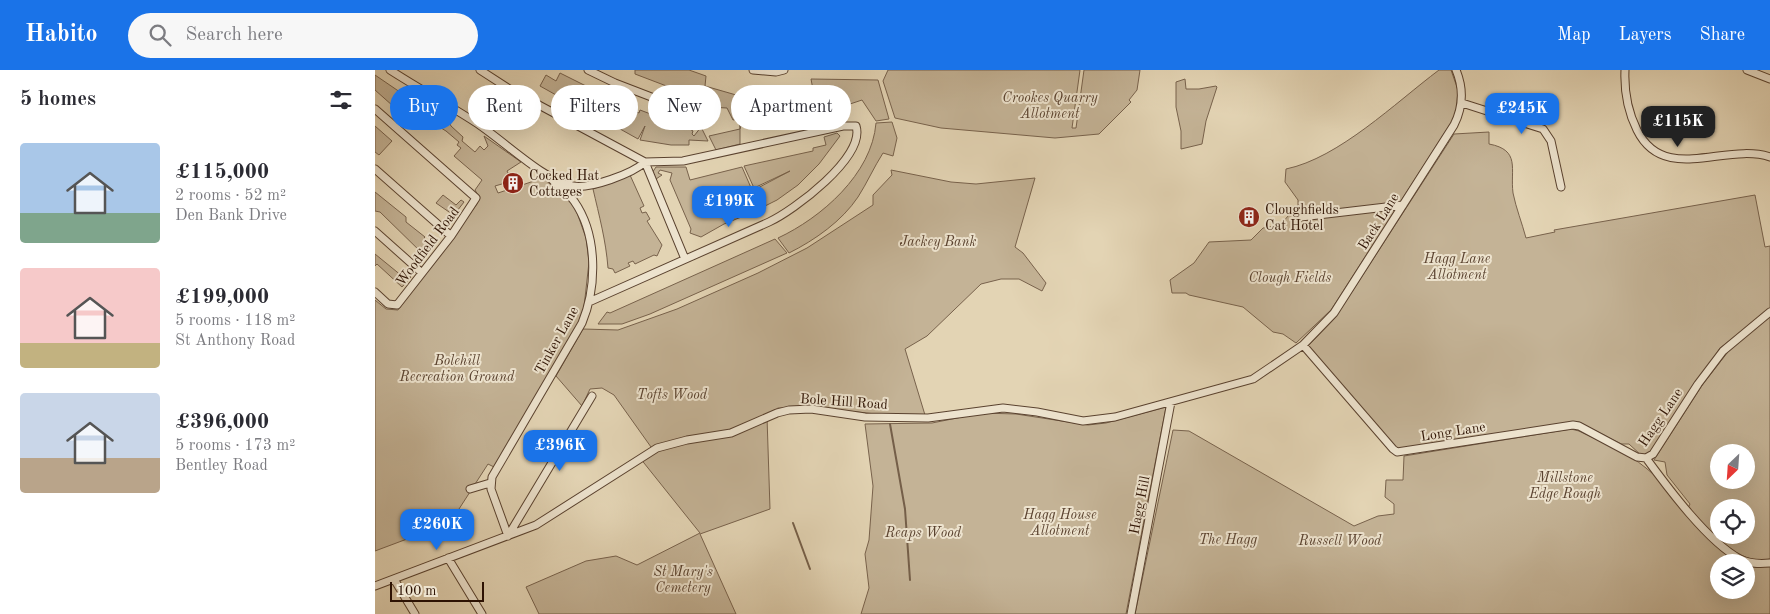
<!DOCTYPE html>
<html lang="en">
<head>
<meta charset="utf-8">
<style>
  :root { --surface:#fff; --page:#f7f7f7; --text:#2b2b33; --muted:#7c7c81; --accent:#1a73e8 }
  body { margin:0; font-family:"Old Standard TT",serif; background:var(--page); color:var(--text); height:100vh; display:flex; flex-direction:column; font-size:19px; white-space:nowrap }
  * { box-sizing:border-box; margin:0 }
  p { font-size:16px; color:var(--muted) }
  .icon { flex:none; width:28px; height:28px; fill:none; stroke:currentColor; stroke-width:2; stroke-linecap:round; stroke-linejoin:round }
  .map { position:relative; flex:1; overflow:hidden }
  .sheet { display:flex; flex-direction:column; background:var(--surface); width:375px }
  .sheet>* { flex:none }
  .hud { position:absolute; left:15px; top:15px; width:475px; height:45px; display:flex; gap:10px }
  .needle { width:32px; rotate:205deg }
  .fabs { position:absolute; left:1335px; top:374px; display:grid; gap:10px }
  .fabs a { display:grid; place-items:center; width:45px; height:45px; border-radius:50%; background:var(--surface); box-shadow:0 5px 20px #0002; font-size:25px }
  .scale { position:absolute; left:15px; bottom:12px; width:94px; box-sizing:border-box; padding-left:5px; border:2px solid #2d1203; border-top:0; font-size:14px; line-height:18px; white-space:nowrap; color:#2d1203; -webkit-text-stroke:4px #ede3ce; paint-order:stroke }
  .price { position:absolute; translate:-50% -42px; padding:0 11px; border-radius:10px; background:var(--accent); color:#fff; font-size:16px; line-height:32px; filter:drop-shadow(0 1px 2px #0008) }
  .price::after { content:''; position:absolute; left:50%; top:30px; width:15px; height:11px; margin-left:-8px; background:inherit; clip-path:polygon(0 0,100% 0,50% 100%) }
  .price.selected { background:#222; color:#fff }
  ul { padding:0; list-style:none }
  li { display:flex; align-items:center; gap:15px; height:125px; padding:0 20px }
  li span { display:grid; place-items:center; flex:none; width:140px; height:100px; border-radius:5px; color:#555 }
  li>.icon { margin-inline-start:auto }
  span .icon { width:60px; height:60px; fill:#fffc; stroke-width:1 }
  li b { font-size:21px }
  h2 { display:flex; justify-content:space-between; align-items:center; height:60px; padding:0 20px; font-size:21px }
  .chip { padding:0 18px; border-radius:22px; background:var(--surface); box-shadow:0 5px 20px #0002; font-size:18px; line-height:45px }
  .chip.selected { background:var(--accent); color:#fff }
  header { display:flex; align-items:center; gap:30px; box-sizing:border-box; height:70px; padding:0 25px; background:var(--accent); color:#fff }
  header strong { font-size:24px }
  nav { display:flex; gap:28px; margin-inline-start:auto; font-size:18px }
  .search { width:350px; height:45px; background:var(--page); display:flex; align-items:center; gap:12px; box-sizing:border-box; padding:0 18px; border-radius:28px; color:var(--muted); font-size:19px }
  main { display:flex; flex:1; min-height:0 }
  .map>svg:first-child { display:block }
  .green { fill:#c4b396; stroke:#78624c; fill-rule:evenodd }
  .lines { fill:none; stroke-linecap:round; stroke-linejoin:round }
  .stream { stroke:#755f49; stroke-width:2 }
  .minor-casing { stroke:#5a422f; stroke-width:9 }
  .minor { stroke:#ede3ce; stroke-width:7 }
  .labels { text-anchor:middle; stroke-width:4; stroke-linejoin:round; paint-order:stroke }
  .park-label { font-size:14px; font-style:italic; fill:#5a422f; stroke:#ede3ce }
  .poi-label { font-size:14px; fill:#2d1203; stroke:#ede3ce; text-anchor:start }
  .street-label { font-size:14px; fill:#2d1203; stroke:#ede3ce }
</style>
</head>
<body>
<header>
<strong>Habito</strong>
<div class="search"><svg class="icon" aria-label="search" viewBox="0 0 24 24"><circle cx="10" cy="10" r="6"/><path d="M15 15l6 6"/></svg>Search here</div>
<nav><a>Map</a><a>Layers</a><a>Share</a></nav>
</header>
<main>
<section class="sheet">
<h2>5 homes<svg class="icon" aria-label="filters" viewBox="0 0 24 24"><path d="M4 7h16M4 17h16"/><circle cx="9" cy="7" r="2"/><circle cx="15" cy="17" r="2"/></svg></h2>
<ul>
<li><span style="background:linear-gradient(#a9c7e8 70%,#7fa58c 0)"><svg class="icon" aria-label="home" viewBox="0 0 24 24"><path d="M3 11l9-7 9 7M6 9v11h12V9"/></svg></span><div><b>£115,000</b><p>2 rooms · 52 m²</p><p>Den Bank Drive</p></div></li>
<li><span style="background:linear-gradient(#f6c9c9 75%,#c2b280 0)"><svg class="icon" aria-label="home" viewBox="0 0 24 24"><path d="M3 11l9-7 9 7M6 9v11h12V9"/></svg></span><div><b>£199,000</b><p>5 rooms · 118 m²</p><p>St Anthony Road</p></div></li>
<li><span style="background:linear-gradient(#c9d6e8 65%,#b9a48a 0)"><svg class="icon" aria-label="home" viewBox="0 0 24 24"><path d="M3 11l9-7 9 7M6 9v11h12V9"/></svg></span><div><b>£396,000</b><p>5 rooms · 173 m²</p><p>Bentley Road</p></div></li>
</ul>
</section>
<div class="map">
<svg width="1395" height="544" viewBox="0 0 1395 544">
  <rect width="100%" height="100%" fill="#e3d4b4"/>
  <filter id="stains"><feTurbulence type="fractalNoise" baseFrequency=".004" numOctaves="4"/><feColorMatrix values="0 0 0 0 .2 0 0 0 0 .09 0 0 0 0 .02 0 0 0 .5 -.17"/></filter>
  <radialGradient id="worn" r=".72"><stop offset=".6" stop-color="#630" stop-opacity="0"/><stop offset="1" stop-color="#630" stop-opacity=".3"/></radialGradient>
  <path class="green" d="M260,0h54l17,6 -1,10 45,13 -10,30v15l-24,6 -7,-14 31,-7 -1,-10 -6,1 -6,-12 -18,-1 -1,-5h-6l2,9 -14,-6 1,-2 4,2 3,-7 -63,-24z
    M513,0h192l-8,58h4l8,-58h56l-3,20 -8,10 2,2 -32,32 -44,4 -114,-10 -46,-10 -12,-37z
    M1064,0h12l7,20 -2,25 -125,195 -35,33 -13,-9 -10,-2 -30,-25 -54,-12 -3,-2h-14l-2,-13 24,-17 15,-21 42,-2 12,-12 17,-3 18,-20v-5l-13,-18 1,-13c53,-11 109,-66 153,-99z
    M185,3l34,17 5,6 2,-2 34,14 -1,3 5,2 1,-3 48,18 5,3 -1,3 2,2 7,-9 7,14 -19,-1v5h-18l-31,-5 5,-14 -7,13 -25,-14 6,-12 -2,-1 -6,12 -42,-25 -4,1 -25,-14 6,-11 10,6z
    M0,5l41,28 -5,7 -3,-3 -6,7 -27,-24z
    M436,9l67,1 11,39 -13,2 -14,-21 -48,16 -69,11 7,-20 41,-1 -1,-5 22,-6z
    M810,9l1,10h13l17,-3 1,1 -11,34 -4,23 -21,5v-18l-5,-24v-25z
    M42,39l10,5 1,-3 20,9 3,6 12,11 -1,4 13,11 5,-6 4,4 4,-4 -4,-10 37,26 -14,9 5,10 -17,5 3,7 45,-15 27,23 6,9 10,28 3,24 -6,54 -89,151 -6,-3 -29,45 4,9 -88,33v-251l11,9 12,1 79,-106 2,-7 -4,-7 7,-10 -28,-24 7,-8 -4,-3 2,-3 -13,-11 -31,-19z
    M517,52l5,16 -4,18 -10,-3c-9,14 -16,30 -25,44 -16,24 -43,43 -69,56l-11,-15c43,-20 94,-64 98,-115z
    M0,56l17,15 -13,14 -4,-3z
    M1114,62v12c32,6 21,25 24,49 3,15 9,30 13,45l29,-6 -1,-2 201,-35 10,52 5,-1v64l-50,38 -68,104 -10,4 -13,-12h-8l-42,-22 -179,27 -5,-1 -87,-102 27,-28 119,-184z
    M462,63l3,3 -21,28 -21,21 -21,15 -14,7 -9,-17 36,-19 -36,17 -10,-22 69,-15v-3l13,-3 -2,-8z
    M281,97h30l4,13 52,-13 10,23 -24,11 24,-10 9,18 -37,15 -23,13 -11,-4 1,-4 -21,-49 2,-7 -12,-3 -2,3 4,2 -6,4 -4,-6z
    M516,100l60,12 25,2 59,-6 -20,69 8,6 23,30 -4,8 -23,-12h-18l-20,5 -54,52 -22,13 20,66h-40l-73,-8 -34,1 -25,15 14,-6 3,92 -70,25 36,80h-197l-13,-27 60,-26 30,-5 21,9 63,-32 -60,-75 10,-6 1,-5 -37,-52 -12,-7 -12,1 -8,17 -26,-30 27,-47 35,1 59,-21 81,-36 49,-25 66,-43v-10l19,-20z
    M255,105l14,31 -4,2 2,5 4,-1 4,7 -3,2 15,24 -5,11 -3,-1 -19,9 -2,-3 -5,2 2,3 -15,7 -2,-4 -5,-1c-2,-27 -9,-53 -15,-79z
    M0,122l31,25v5l19,15 -1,1 8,7 -7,11 -45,-44 -5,-1z
    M68,125l13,10 5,-5 3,2 -17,22 -2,-2 7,-8 -16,-11z
    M400,169l12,14 -137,61 -28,10h-24l9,-12 3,1z
    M0,184l27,22 3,-4 6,5 -9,10 -25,-23 -2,2z
    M1395,246v243c-32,9 -61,-31 -82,-51l2,-4 -23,-29 -2,-13 -11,-2 49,-76 28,-36zM1344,382h27v28h-27zM1344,438h27v27h-27z
    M791,337l-40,207h-265l8,-26 -4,-34 4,-14 4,-54 -8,-62 67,-1 50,-10 34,1 72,11 18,-2z
    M1196,359l8,2c22,11 48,21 67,37 35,28 54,72 95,94h-22v28h27v-24l10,1 14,-1v48h-635l38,-184 16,1 165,95 24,-10 16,-2v-10l-9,-7 1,-17h17l1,-24z"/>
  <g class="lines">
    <path class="stream" d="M515,354l15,85 5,71
      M418,453l17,46"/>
    <g class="minor-casing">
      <path id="minor" d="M15,0c28,18 57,34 85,52 27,17 69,59 98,64 17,3 59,-12 72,-24l40,97
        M105,0l31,20 134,72 38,-1 160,-35h13c10,31 -63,85 -87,96l-180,80
        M213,0l27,13 91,35
        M378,0l23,2 8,-2
        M1250,0c-1,22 2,40 12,60 27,55 89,12 133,27
        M1372,0l23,9
        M1087,33l81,26 8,12 10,46
        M0,39l101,89 -25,38 -54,69 -9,-1 -13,-12
        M0,99l76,67
        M926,147l102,-12
        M0,161l47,42
        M928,275l90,104 4,3 176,-27 6,1 58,31 9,1
        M1271,388l7,-4 45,-70 25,-33 47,-39
        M1271,388c22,30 62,84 94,101 10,5 19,5 30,4
        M95,419l20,-6
        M133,466l-17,-47 1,-12 90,-154c15,-36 16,-88 -8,-122 -6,-9 -17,-14 -24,-24
        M133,466l84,-140
        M73,488l34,56
        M19,509l21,35
        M0,516l161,-61 121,-77 30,-8 44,-7 46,-20 12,-3 22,-1 54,8 63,1 75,-10 34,4 46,9 32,-4 138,-38 50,-34 31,-32 120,-188c9,-18 10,-36 2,-55
        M756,544l40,-212"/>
    </g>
    <use href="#minor" class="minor"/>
  </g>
  <defs>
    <g id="building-disc" transform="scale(1.125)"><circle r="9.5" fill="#8f2418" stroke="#ede3ce"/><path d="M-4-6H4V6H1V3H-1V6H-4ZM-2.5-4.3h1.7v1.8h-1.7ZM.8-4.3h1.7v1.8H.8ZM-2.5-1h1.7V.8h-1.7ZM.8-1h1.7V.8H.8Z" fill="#fff"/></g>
  </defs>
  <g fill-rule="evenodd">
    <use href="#building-disc" x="138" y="113"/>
    <use href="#building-disc" x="874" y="147"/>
  </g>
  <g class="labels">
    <g class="park-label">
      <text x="675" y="32">Crookes Quarry<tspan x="675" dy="16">Allotment</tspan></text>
      <text x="563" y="176">Jackey Bank</text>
      <text x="1082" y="193">Hagg Lane<tspan x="1082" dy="16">Allotment</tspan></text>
      <text x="915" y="212">Clough Fields</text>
      <text x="82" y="295">Bolehill<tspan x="82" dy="16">Recreation Ground</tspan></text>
      <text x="297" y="329">Tofts Wood</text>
      <text x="1190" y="412">Millstone<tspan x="1190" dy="16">Edge Rough</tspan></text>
      <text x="685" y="449">Hagg House<tspan x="685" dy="16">Allotment</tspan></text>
      <text x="548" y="467">Reaps Wood</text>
      <text x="853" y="474">The Hagg</text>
      <text x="965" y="475">Russell Wood</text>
      <text x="308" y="506">St Mary's<tspan x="308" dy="16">Cemetery</tspan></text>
    </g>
    <g class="poi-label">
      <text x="154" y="110">Cocked Hat<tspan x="154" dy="16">Cottages</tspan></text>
      <text x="890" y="144">Cloughfields<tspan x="890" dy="16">Cat Hotel</tspan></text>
    </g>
    <g class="street-label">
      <text transform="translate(1003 151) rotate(-58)" y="5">Back Lane</text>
      <text transform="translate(52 176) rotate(-53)" y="5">Woodfield Road</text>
      <text transform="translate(181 270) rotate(-61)" y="5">Tinker Lane</text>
      <text transform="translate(469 331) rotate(4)" y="5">Bole Hill Road</text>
      <text transform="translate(1285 347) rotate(-56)" y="5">Hagg Lane</text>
      <text transform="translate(1078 361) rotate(-9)" y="5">Long Lane</text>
      <text transform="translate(764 435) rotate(-79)" y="5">Hagg Hill</text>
    </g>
  </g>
  <rect width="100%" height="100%" filter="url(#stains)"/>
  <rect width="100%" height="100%" fill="url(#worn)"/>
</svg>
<div class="fabs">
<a><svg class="needle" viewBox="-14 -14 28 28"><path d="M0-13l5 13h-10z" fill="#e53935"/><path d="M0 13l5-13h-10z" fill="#7c7c81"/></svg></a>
<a><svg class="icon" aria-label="locate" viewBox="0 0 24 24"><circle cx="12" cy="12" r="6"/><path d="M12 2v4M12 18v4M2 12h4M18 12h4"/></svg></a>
<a><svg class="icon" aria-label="layers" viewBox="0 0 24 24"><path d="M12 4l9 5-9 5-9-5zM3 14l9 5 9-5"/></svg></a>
</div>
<div class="scale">100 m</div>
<b class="price" style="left:1147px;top:65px">£245K</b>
<b class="price selected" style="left:1303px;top:78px">£115K</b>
<b class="price" style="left:354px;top:158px">£199K</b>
<b class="price" style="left:185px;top:402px">£396K</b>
<b class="price" style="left:62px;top:481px">£260K</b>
<div class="hud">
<a class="chip selected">Buy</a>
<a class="chip">Rent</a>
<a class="chip">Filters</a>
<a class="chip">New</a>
<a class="chip">Apartment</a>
</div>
</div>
</main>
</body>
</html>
